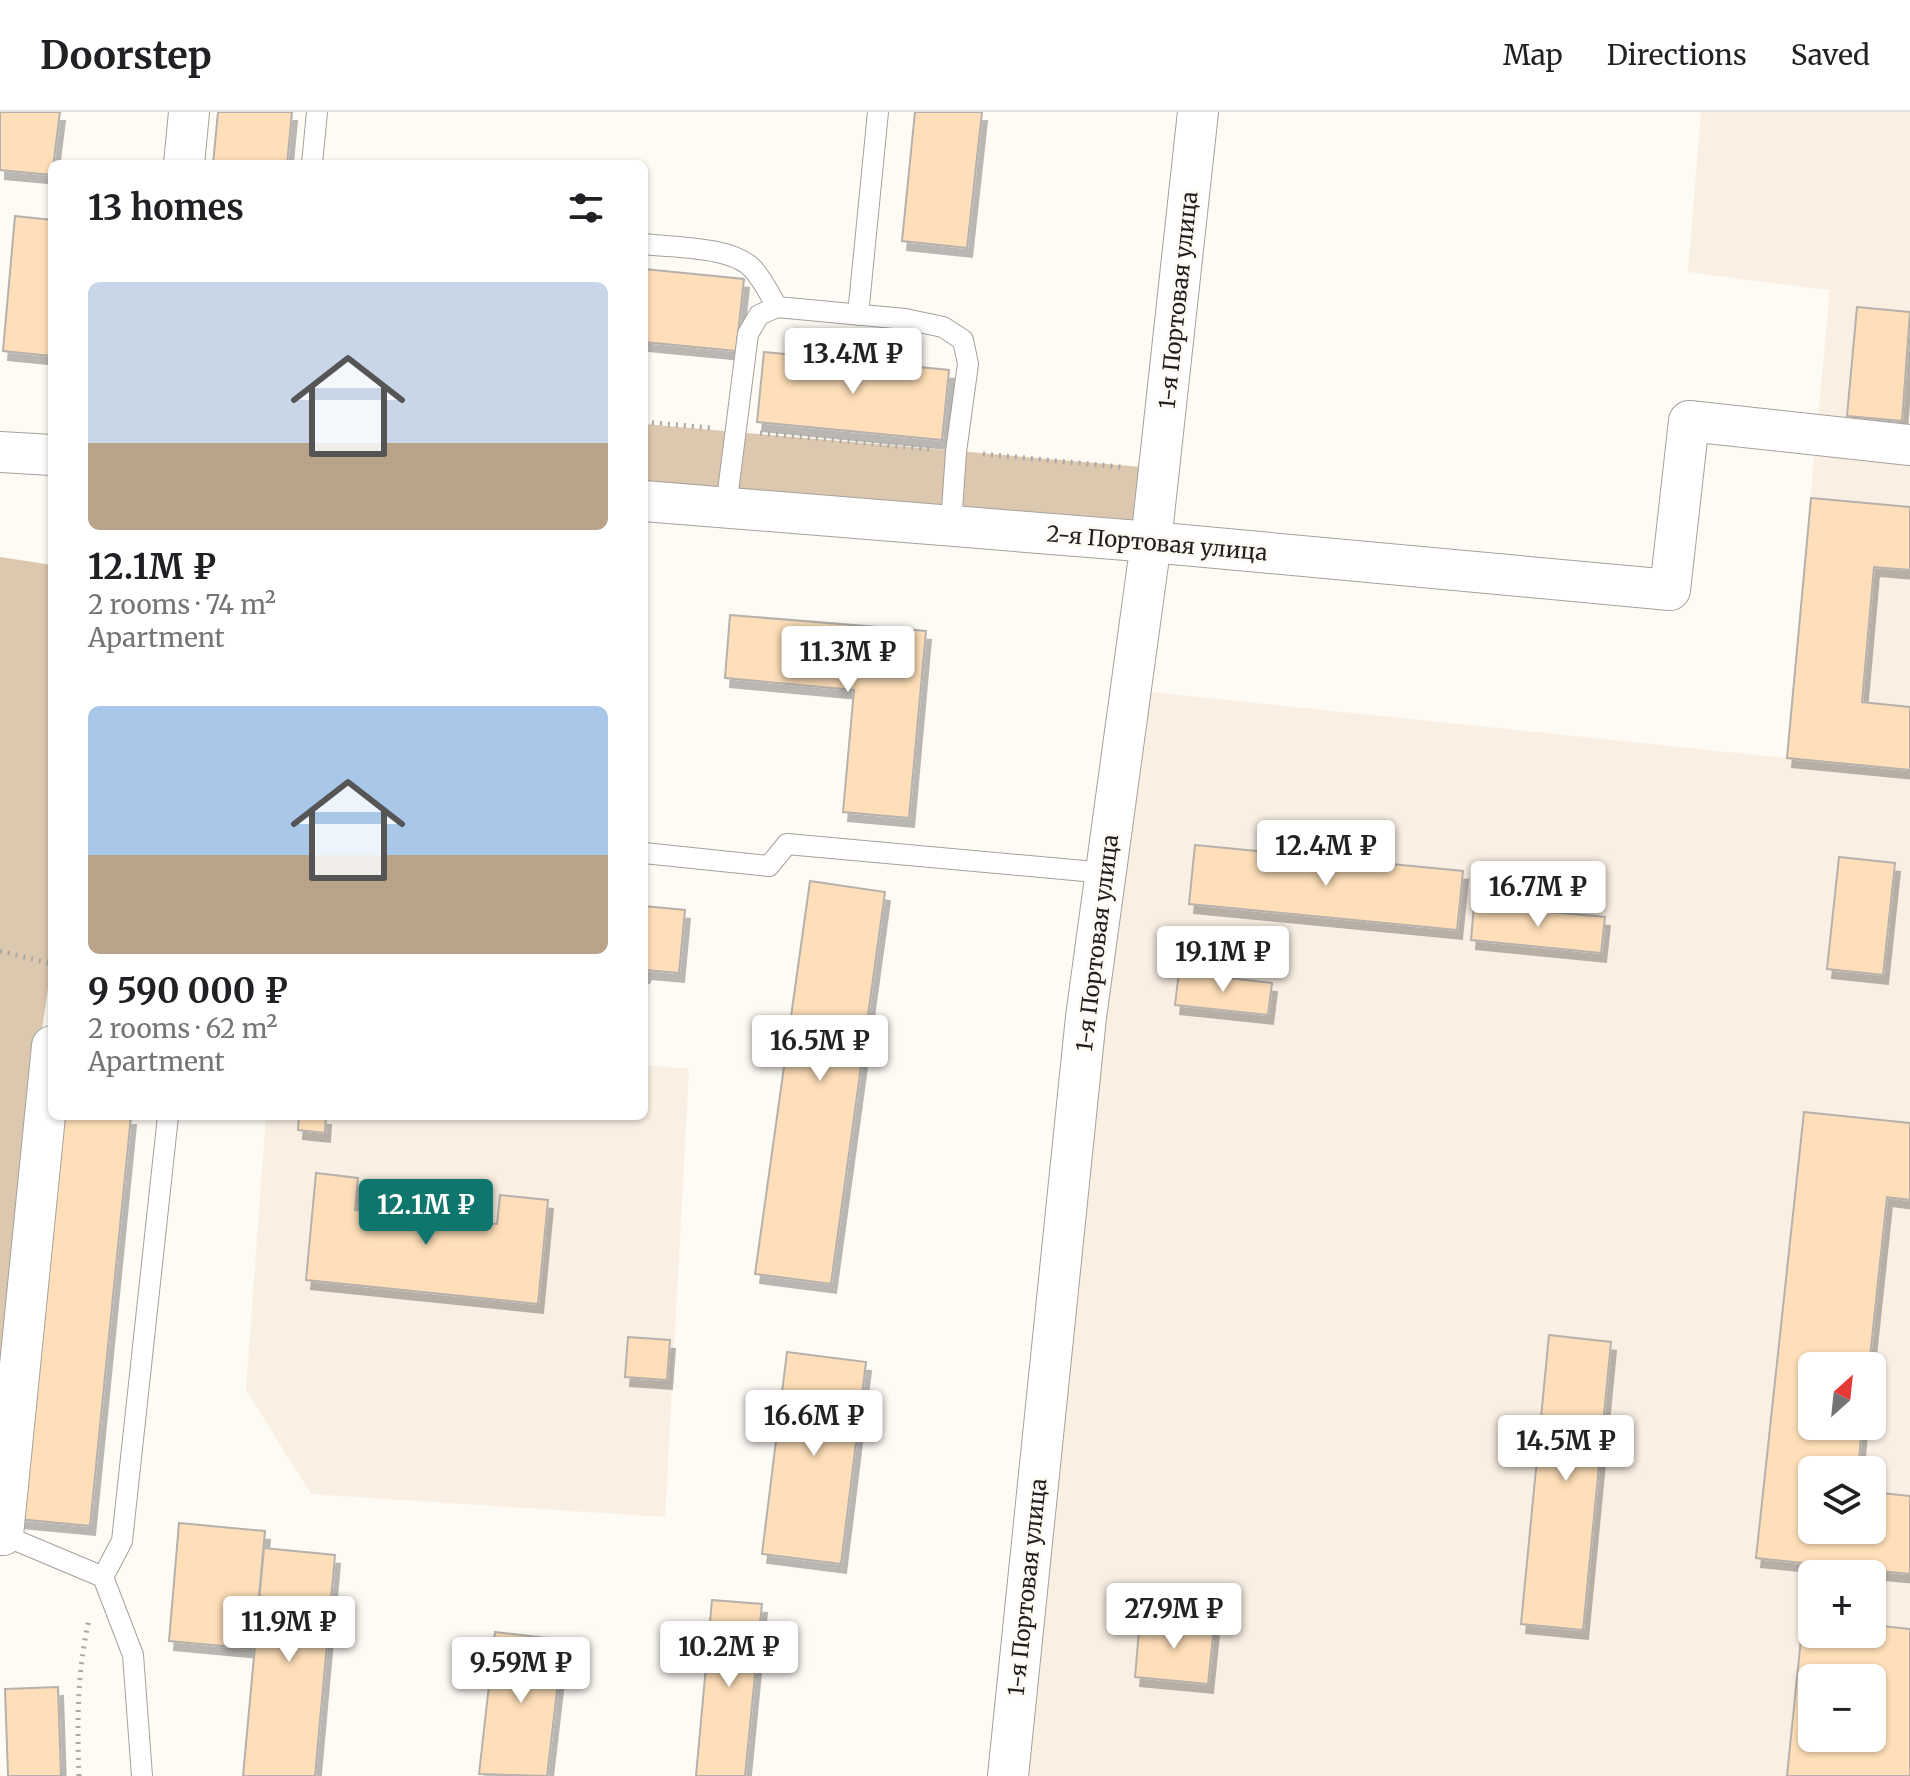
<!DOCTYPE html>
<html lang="en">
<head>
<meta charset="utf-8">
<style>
  :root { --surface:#fff; --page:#f6f6f6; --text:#202124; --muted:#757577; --line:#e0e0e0; --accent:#0f766e }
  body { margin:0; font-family:Merriweather,serif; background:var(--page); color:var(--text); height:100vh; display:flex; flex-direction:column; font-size:30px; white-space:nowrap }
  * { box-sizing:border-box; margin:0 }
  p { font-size:26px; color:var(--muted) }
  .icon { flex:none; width:44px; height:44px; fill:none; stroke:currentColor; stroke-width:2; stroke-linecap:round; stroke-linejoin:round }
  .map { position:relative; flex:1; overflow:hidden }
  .panel { position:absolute; left:48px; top:48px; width:600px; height:960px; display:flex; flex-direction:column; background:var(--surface); border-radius:12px; box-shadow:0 2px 6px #0004 }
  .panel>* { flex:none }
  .needle { width:52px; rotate:27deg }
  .fabs { position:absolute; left:1798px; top:1240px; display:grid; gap:16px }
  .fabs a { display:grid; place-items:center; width:88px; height:88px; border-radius:12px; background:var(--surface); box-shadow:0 2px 6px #0004; font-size:40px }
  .price { position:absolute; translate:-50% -68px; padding:0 18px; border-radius:8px; background:#fff; color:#222; font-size:26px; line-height:52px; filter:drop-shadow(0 2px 4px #0008) }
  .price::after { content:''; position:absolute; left:50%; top:48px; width:24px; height:18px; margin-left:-12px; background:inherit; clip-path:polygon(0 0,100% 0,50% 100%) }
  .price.on { background:var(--accent); color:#fff }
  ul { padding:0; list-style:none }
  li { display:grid; align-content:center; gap:16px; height:424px; padding:0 40px }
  li span { display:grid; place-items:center; height:248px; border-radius:12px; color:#555 }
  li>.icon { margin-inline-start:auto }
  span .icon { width:144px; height:144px; fill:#fffc; stroke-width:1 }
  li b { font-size:34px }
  h2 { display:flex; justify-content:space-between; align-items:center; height:96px; padding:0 40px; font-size:34px }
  header { display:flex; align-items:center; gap:48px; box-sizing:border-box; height:112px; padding:0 40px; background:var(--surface); border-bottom:2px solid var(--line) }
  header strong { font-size:38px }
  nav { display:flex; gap:44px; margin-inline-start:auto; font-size:28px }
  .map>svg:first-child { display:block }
  .built { fill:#f9efe3; fill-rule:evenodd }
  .green { fill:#dcc7af }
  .building { fill:#fedfb9; stroke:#b6b1ac; stroke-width:2; fill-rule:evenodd; filter:url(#shadow) }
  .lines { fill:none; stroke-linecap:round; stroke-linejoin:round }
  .service-casing { stroke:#a6a19c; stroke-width:22 }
  .minor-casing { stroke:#a6a19c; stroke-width:42 }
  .path { stroke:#aca9a4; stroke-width:5; stroke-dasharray:2 6; stroke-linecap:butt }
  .service { stroke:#fff; stroke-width:20 }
  .minor { stroke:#fff; stroke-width:40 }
  .labels { text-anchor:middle; stroke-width:6; stroke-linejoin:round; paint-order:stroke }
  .street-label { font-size:22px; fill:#211f1d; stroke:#fefaf4 }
</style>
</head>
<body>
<header>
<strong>Doorstep</strong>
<nav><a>Map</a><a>Directions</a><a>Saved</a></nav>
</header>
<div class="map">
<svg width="1910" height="1664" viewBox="0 0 1910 1664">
  <defs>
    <filter id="shadow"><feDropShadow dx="5" dy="9" stdDeviation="0" flood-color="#0004"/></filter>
  </defs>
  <rect width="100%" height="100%" fill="#fefaf4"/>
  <path class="built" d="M1701,0h209v1664h-900l121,-1086 655,68 44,-468 -142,-18zM1812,1254h60v60h-60zM1812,1358h60v60h-60zM1812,1462h60v60h-60zM1812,1566h60v60h-60z
    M644,953l45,4 -24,448 -354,-23 -65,-104 20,-274h378z"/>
  <path class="green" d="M644,312l497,43 -4,53 -493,-39z
    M0,445l52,8v395l-15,104 -37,324z"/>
  <path class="building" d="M0,0h60l-8,63 -52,-5z
    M218,0h74l-5,52h-74z
    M915,0h67l-15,136 -65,-7z
    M15,104l37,4v136l-49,-5z
    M644,157l100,10 -8,72 -92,-9z
    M1857,195l53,5 -8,109 -55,-5z
    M764,240l185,18 -7,70 -185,-18z
    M1811,386l99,9v63l-36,-3 -12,135 48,5v63l-123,-12z
    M730,503l196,16 -17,187 -66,-6 11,-122 -129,-12z
    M1195,733l268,26 -6,59 -268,-26z
    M1839,745l56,6 -12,112 -56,-6z
    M810,769l75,11 -54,392 -76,-10z
    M1474,793l131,12 -4,36 -130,-13z
    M644,794l41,4 -6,63 -33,-3 -2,5z
    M1179,860l93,11 -4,32 -93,-10z
    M1804,1000l106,11v77l-23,-3 -18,169h-57v60h50l-4,44h-46v60h60v-38l38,4v78l-154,-16z
    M59,1004h72l-41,410 -72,-7z
    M299,1004h27l-1,17 -27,-3z
    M316,1061l42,5 -3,32 142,14 3,-29 48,5 -10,104 -232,-24z
    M1549,1223l62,7 -28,288 -62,-6z
    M628,1225l42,3 -3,40 -42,-3z
    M787,1240l79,10 -25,202 -79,-10z
    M179,1411l86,8 -11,118 -85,-8z
    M264,1436l71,7 -20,221h-72z
    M712,1488l50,4 -17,172h-49z
    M1140,1507l74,7 -6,58 -73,-7z
    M1803,1507l9,1v14h60v-9l38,4v147h-123zM1812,1566h60v60h-60z
    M495,1520l68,8 -16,136 -68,-2z
    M58,1575l3,89h-53l-3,-87z"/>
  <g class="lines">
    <g class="service-casing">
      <path id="service" d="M312,52l5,-52
        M644,132c31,4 88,2 109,25 10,11 17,26 24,38
        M858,203l20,-203
        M726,395l22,-173 11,-19 18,-8 128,12 38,8 20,13 5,24 -12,88 -5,73
        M644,741l125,13 18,-22 319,29
        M3,1423l100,42 30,78 9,121
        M103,1465l19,-36 46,-425"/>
    </g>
    <g class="minor-casing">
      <path id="minor" d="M184,52l5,-52
        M0,340l52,3
        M644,389l507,41 519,48 19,-169 221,24
        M3,1423l49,-489
        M1008,1664l78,-759 65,-475 47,-430"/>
    </g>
    <path class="path" d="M644,310l67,6
      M760,321l170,16
      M983,342l138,13
      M0,839l52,13
      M79,1664c-2,-54 -2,-104 10,-156"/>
    <use href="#service" class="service"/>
    <use href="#minor" class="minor"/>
  </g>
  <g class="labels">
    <g class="street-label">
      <text transform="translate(1178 188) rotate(-84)" y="8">1-я Портовая улица</text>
      <text transform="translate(1157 431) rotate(5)" y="8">2-я Портовая улица</text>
      <text transform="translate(1097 831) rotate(-83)" y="8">1-я Портовая улица</text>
      <text transform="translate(1027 1475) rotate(-84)" y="8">1-я Портовая улица</text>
    </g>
  </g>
</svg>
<div class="fabs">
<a><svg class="needle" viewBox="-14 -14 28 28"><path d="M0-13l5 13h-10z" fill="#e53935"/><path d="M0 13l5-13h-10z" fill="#757577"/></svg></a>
<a><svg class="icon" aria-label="layers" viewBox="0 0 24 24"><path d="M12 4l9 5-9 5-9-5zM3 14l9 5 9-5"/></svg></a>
<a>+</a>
<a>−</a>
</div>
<b class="price" style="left:853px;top:284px">13.4M ₽</b>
<b class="price" style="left:848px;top:582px">11.3M ₽</b>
<b class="price" style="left:1326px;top:776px">12.4M ₽</b>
<b class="price" style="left:1538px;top:817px">16.7M ₽</b>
<b class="price" style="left:1223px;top:882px">19.1M ₽</b>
<b class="price" style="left:820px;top:971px">16.5M ₽</b>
<b class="price on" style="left:426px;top:1135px">12.1M ₽</b>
<b class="price" style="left:814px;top:1346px">16.6M ₽</b>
<b class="price" style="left:1566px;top:1371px">14.5M ₽</b>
<b class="price" style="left:1174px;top:1539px">27.9M ₽</b>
<b class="price" style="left:289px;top:1552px">11.9M ₽</b>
<b class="price" style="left:729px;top:1577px">10.2M ₽</b>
<b class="price" style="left:521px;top:1593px">9.59M ₽</b>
<section class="panel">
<h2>13 homes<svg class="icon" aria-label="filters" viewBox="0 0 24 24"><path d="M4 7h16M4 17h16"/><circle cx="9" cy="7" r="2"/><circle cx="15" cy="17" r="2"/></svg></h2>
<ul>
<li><span style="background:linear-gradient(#c9d6e8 65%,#b9a48a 0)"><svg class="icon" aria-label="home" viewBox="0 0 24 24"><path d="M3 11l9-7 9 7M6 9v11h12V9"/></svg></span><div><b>12.1M ₽</b><p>2 rooms · 74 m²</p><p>Apartment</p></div></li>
<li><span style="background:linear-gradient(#a9c7e8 60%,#b9a48a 0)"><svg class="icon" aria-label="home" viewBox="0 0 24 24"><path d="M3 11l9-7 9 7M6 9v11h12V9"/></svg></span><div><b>9 590 000 ₽</b><p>2 rooms · 62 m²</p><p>Apartment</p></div></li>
</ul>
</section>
</div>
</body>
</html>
